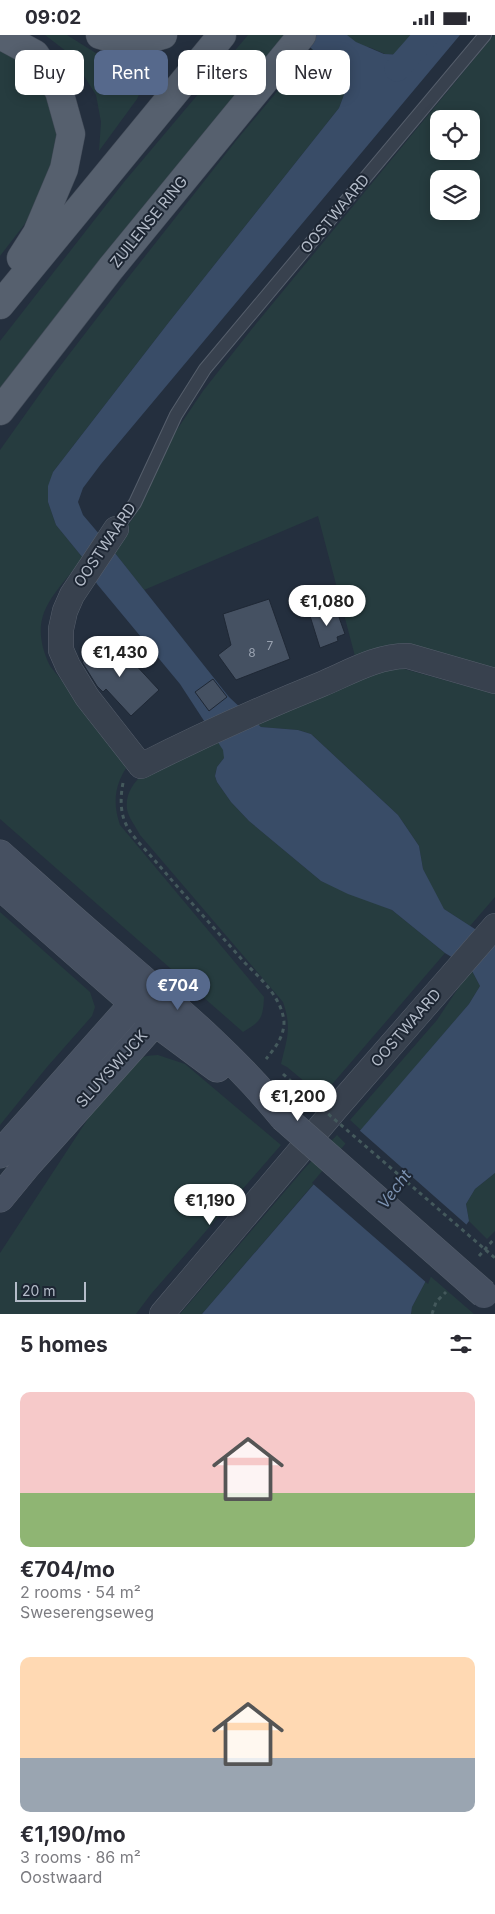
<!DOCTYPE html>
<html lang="en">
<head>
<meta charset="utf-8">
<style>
  :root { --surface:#fff; --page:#f7f7f7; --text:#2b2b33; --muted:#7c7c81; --accent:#56698c }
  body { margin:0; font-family:Inter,sans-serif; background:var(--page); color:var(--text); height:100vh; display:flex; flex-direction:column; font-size:19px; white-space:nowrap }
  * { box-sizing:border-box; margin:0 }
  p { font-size:16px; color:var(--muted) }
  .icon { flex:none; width:28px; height:28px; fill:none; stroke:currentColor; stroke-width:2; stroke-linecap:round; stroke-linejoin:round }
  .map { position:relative; height:1279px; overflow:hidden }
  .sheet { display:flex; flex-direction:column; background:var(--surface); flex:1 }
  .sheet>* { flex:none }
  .top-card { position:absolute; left:15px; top:15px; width:465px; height:45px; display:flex; gap:10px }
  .buttons { position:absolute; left:430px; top:75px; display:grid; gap:10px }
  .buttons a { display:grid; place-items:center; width:50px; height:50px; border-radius:10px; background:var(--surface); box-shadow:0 2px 12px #0003; font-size:25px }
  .scale { position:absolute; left:15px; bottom:12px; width:71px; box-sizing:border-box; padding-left:5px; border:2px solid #b4bcc9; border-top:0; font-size:14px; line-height:18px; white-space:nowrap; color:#b4bcc9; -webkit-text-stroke:4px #1d2633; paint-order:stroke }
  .price { position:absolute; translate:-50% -42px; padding:0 11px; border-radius:18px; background:#fff; color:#222; font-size:16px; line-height:32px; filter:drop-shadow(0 1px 2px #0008) }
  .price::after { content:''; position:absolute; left:50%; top:30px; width:15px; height:11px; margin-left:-8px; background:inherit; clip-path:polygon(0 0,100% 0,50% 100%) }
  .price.active { background:var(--accent); color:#fff }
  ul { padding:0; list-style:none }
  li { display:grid; align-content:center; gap:10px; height:265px; padding:0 20px }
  li span { display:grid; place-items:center; height:155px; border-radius:10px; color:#555 }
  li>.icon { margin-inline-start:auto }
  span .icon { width:90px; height:90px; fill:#fffc; stroke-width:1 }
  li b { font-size:21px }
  h2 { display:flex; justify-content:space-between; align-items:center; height:60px; padding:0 20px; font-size:21px }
  .pill { padding:0 18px; border-radius:10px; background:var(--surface); box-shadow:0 2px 12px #0003; font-size:18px; line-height:45px }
  .pill.active { background:var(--accent); color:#fff }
  .status { display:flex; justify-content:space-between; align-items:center; height:35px; padding:0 25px; background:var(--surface); direction:ltr }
  .status svg { height:14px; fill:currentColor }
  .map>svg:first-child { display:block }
  .green { fill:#263c3f; fill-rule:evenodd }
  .water { fill:#394c67 }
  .pier { fill:#242f3e }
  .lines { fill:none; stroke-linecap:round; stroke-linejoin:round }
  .canal { stroke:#394c67; stroke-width:25 }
  .building { fill:#455162; stroke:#1f2835 }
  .service-casing { stroke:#565f6c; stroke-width:14 }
  .minor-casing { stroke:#565f6c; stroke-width:26 }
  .secondary-casing { stroke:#565f6c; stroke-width:29 }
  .primary-casing { stroke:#414a57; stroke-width:29 }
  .path { stroke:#44595c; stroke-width:3; stroke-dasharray:4 4; stroke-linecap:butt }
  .service { stroke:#38414e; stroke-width:12 }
  .minor { stroke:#38414e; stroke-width:25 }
  .secondary { stroke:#465061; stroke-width:28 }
  .primary { stroke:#56606e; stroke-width:28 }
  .secondary-bridge-casing { stroke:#565f6c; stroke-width:29; stroke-linecap:butt }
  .path-bridge { stroke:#44595c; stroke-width:3; stroke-dasharray:4 4; stroke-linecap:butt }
  .secondary-bridge { stroke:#465061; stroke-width:28 }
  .labels { text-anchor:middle; stroke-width:4; stroke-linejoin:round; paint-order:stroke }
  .number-label { font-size:12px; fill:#98a1af }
  .street-label { font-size:15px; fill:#b4bcc9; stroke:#1d2633 }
  .water-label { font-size:16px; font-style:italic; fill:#7c92b1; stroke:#1d2633 }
</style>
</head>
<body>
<div class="status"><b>09:02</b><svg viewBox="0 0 49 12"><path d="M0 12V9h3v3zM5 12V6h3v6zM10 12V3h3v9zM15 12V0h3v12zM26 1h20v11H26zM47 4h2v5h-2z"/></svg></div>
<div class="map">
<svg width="495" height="1279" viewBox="0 0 495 1279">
  <rect width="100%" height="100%" fill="#242f3e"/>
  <path class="green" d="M45,0h22l48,30 15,6 19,2 -12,26 -38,52 2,-29 -5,-27 -25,-40z
    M248,0h41l-289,362v-56l124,-159z
    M324,0h104l-24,20 -19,-1 -16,-7 -35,20 11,25 -6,16 -170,214 -116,150 -5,30 8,23 27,33c-30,39 -57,57 -33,108l79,98c-14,19 -17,38 -9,61l144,172c-1,22 -3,24 -21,35l-243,-213v-369l54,-76 66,-86 115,-146z
    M494,0h1v637l-139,-12 -38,-144 -174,74 -33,-42 23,-31 40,-83 29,-43 48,-61zM439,84h32v32h-32zM439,144h32v32h-32z
    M0,7l17,12 27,32 10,27 5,34 -16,46 -19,32 -24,31z
    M397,632l98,27v203l-25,29 -26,-17 -7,-10 -14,-30 -4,-23 -21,-31 -87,-81 -13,-4 -37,-3 -4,-4 124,-55z
    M217,705l7,10v8l-7,9 -2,9 2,6 14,20 18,19 72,60 71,29 53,43 -123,143 -35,-29 -6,-3c6,-26 11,-36 2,-62l-143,-167c-4,-8 -12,-18 -13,-26 -2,-14 6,-27 17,-35z
    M0,877l90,80 5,15 -3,9 -45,51 -47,58z
    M471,934l9,17 -11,18 -108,126 -11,-10 87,-100z
    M158,1020l27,9 96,81 -130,149 -15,20h-136v-61l116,-177c15,-14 20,-20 42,-21z
    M337,1100l10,10 -145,169h-22l124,-145z
    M495,1138v58l-8,8 -18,-18 -3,-17 9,-15z
    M429,1240l45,39h-63l1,-7z"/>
  <path class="water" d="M295,0h52l9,7 28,12 20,1 24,-20h32l-359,429 -18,24 -5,14 5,13 28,33 118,149 32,30 37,3 13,4 87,81 21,31 4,23 21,40 51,33v231l-20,16 -9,15 3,17 -40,54 -17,32 -1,7h-209l267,-310 11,-18 -9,-17 -26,-16 -53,-43 -44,-16 -27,-13 -72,-60 -18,-19 -14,-20 -2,-6 2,-9 7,-9 -1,-8 -43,-66 -83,-100 -14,-26 -27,-33 -8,-23v-16l5,-14 116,-150 170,-214 6,-16 -11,-25z"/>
  <path class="pier" d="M358,1094l110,97 -37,50 -3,8 -116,-101z"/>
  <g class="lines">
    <path class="canal" d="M397,34l30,-34"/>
  </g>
  <path class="building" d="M269,564l21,60 -54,21 -18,-25 13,-10 -8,-31z
    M335,571l10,28 -8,3 1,4 -18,7 -10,-32z
    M106,605l22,24 4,-3 27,29 -28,26 -25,-27 -3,3 -6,-6 -15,-24z
    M213,644l14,18 -18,14 -14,-19z"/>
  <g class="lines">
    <g class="service-casing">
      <path id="service" d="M116,494l19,-26 41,-88 29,-46 280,-334"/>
    </g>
    <g class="minor-casing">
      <path id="minor" d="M116,494l-44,66 -7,16 -4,18v21l7,16 19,31 54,69c59,-30 119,-57 181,-82 26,-11 57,-29 86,-28l87,25
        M162,1279l176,-208 157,-180"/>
    </g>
    <g class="secondary-casing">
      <path id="secondary" d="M0,819c37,33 73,66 111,98 60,52 122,103 172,165
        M0,851l155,136 62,46
        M0,1119l134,-151 25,-9 -4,28 -127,142 -28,34"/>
    </g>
    <g class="primary-casing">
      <path id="primary" d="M0,0l35,19 24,37 12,43 -7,35 -27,64 -16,25
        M100,0c25,8 38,8 63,0
        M0,270l222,-270
        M0,376l111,-143 191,-233"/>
    </g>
    <path class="path" d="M123,748c-3,15 -3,32 5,45 7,12 20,24 29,35 29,34 59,67 88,100 16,16 37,35 39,59 0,15 -9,26 -18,37
      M283,1039l21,19
      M479,1221l16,-18
      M432,1279l4,-12 10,-10"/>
    <use href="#service" class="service"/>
    <use href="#minor" class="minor"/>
    <use href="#secondary" class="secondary"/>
    <use href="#primary" class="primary"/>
    <g class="secondary-bridge-casing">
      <path id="secondary-bridge" d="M283,1082l201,177"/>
    </g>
    <path class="path-bridge" d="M304,1058l191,165"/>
    <use href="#secondary-bridge" class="secondary-bridge"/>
  </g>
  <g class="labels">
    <g class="number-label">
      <text x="270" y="615">7</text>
      <text x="252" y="622">8</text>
    </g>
    <g class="street-label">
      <text transform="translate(335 179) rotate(-50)" y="5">OOSTWAARD</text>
      <text transform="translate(149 187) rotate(-51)" y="5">ZUILENSE RING</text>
      <text transform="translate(105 510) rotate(-56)" y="5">OOSTWAARD</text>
      <text transform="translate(406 993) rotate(-49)" y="5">OOSTWAARD</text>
      <text transform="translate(112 1034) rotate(-48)" y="5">SLUYSWIJCK</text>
    </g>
    <g class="water-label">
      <text transform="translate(394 1154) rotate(-53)" y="6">Vecht</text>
    </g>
  </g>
</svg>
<div class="buttons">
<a><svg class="icon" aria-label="locate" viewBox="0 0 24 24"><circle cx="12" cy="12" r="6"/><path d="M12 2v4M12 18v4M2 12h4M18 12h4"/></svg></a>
<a><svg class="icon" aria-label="layers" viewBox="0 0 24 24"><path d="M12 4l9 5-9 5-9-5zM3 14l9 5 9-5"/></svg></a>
</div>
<div class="scale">20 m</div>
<b class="price" style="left:327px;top:592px">€1,080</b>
<b class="price" style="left:120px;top:643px">€1,430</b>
<b class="price active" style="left:178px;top:976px">€704</b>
<b class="price" style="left:298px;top:1087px">€1,200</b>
<b class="price" style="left:210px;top:1191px">€1,190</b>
<div class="top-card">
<a class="pill">Buy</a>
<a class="pill active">Rent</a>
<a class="pill">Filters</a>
<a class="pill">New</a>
</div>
</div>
<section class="sheet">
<h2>5 homes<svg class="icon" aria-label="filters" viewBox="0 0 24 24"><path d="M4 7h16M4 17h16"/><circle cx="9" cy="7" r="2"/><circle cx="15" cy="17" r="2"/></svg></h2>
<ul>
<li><span style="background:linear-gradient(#f6c9c9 65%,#8fb573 0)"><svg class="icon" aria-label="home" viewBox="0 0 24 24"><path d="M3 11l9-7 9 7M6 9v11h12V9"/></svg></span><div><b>€704/mo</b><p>2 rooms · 54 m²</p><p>Sweserengseweg</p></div></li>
<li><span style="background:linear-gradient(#ffd9b3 65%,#9aa5b1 0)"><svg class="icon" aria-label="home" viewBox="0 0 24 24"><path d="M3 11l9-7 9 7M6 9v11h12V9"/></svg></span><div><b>€1,190/mo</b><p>3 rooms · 86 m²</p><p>Oostwaard</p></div></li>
</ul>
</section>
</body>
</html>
